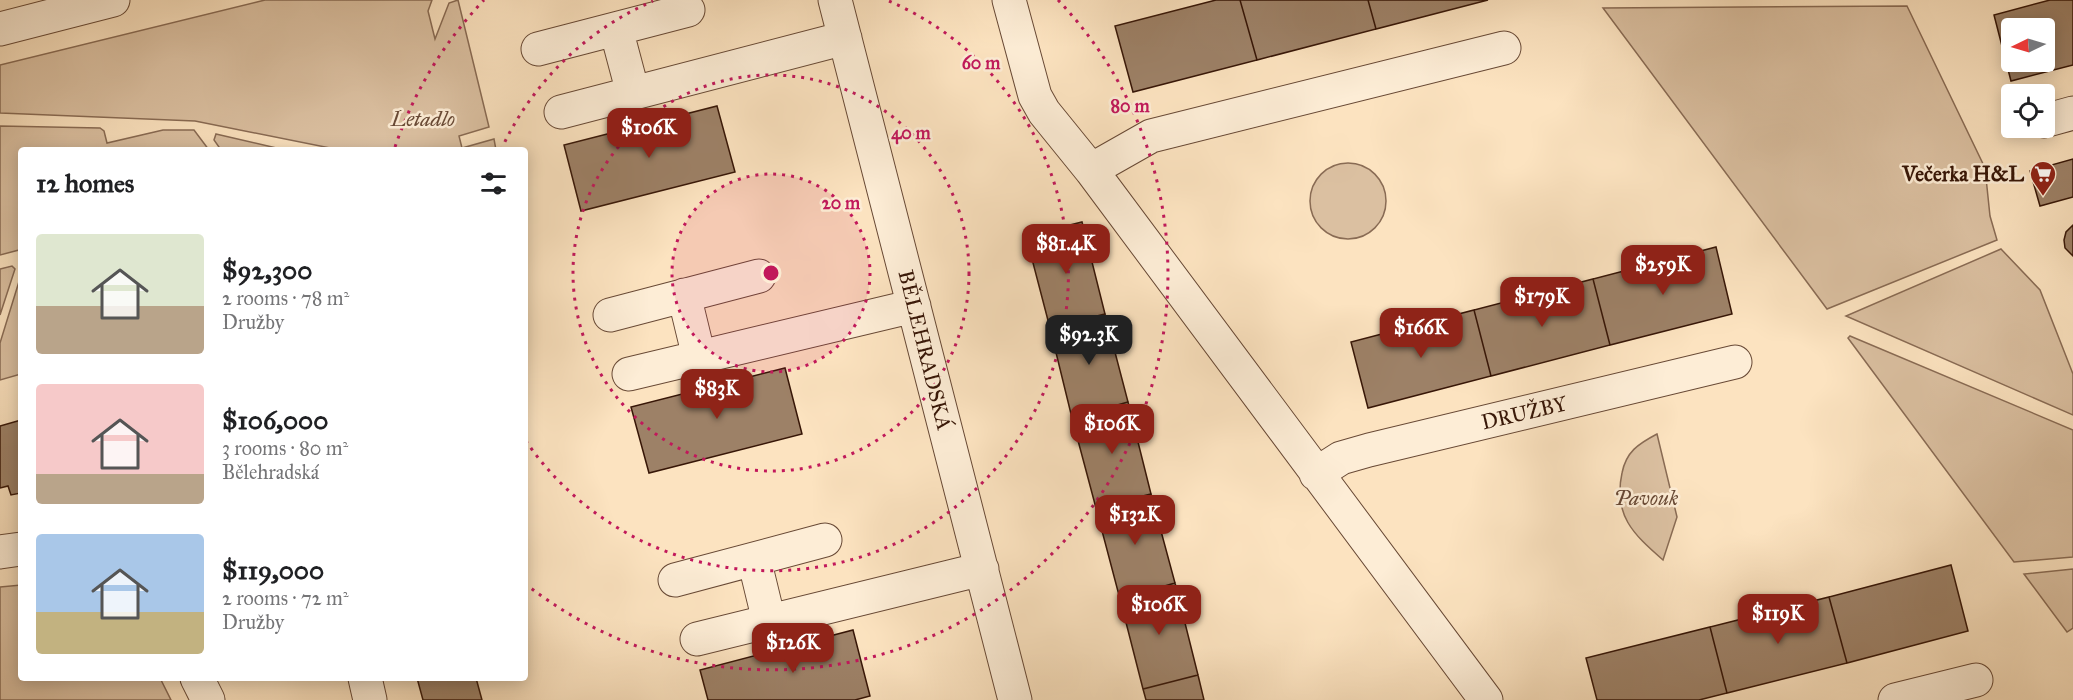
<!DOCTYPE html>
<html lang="en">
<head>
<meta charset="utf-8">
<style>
  :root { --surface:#fff; --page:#f2f2f2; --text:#202124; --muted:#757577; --accent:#8f2418 }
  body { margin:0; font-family:"IM FELL Great Primer",serif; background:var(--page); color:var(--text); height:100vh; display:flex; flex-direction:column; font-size:22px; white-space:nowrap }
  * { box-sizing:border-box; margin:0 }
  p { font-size:20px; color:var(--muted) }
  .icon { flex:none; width:33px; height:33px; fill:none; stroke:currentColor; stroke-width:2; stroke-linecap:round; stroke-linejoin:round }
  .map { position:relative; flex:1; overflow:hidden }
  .details { position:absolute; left:18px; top:147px; width:510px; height:534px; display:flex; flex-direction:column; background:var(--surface); border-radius:6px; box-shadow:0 3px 15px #0003 }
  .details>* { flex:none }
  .needle { width:39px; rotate:265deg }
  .controls { position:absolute; left:2001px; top:18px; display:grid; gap:12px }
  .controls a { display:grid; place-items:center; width:54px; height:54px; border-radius:6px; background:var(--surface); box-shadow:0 3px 15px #0003; font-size:30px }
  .price { position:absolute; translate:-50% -51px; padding:0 14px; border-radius:12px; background:var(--accent); color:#fff; font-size:20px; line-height:39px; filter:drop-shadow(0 2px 3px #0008) }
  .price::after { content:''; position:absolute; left:50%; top:36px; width:18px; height:14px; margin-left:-9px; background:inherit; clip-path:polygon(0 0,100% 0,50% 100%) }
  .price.on { background:#222; color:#fff }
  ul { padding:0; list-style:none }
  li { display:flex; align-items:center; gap:18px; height:150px; padding:0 18px }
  li span { display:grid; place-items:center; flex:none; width:168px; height:120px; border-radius:6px; color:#555 }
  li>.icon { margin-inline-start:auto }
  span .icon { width:72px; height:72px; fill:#fffc; stroke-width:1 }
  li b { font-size:26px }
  h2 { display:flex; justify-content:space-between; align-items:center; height:72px; padding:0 18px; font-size:26px }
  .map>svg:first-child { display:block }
  .green { fill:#dbc0a1; stroke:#896b54; stroke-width:1.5 }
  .building { fill:#9d8167; stroke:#371607; stroke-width:1.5; fill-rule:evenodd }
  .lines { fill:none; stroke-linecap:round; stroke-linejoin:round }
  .minor-casing { stroke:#684935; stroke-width:35 }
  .minor { stroke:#fdedd6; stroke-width:33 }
  .ring { fill:none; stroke:#c2185b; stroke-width:3; stroke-dasharray:3 6 }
  .labels { text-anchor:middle; stroke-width:5; stroke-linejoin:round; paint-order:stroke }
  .park-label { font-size:21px; font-style:italic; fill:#684935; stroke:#fdedd6 }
  .poi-label { font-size:21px; font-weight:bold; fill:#371607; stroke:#fdedd6; text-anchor:end }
  .street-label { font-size:21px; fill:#371607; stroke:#fdedd6 }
  .centre { fill:#c2185b; stroke:#fdedd6; stroke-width:3 }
  .ring-label { font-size:18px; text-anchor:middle; font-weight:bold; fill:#c2185b; stroke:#fdedd6; stroke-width:5; stroke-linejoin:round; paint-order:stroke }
</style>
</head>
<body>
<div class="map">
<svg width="2073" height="700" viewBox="0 0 2073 700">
  <rect width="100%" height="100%" fill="#fce3c0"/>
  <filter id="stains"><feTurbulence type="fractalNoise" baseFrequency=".00333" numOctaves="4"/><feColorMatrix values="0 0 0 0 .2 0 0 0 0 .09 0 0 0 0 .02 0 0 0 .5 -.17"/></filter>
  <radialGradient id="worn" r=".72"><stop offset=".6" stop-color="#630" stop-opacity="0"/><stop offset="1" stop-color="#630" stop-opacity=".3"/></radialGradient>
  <path class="green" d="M265,0h167l-4,11 7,28 14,-36 9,-3 31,127 -30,9 3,12 32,-9 2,11h-156l-145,-29 -195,-8v-48z
    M1907,6l78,162 5,48 7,24 -170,69 -224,-301z
    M0,126l100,2 4,3 3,12 56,-13h31l15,20h-188v108l-2,-8 -19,5z
    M216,134l69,16h-64l-7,-10z
    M1310 201a38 38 0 1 1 76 0a38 38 0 1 1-76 0Z
    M2001,249l39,41 33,84v41l-227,-99z
    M12,266l3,3 -15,46v-46z
    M21,275v99l-21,6v-37z
    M1850,336l223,94v127l-59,5 -166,-224z
    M1657,434l20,83 -14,43c-30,-26 -50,-45 -41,-87 4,-21 16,-29 35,-39z
    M2073,569v59l-6,4 -43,-58z
    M21,585v93h139l11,22h-171v-113z"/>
  <path class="building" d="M1216,0h24l17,60 -124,32 -18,-66z
    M1240,0h128l8,29 -119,31z
    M1368,0h120l-112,29z
    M2050,0h23v65l-62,16 -17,-66zM2012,28h32v34h-32z
    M717,106l18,66 -154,39 -17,-66z
    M2073,159v38l-33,9 -10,-35z
    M1082,222l23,92 -55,14 -24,-92z
    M2073,225v31l-8,-8 -1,-8 2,-8z
    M1716,247l16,67 -122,31 -17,-66z
    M1593,279l17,66 -119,31 -17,-66z
    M1474,310l17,66 -123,32 -17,-66z
    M1105,314l23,88 -56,16 -22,-90z
    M785,368l17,66 -153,39 -18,-66z
    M1128,402l23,92 -55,14 -24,-90z
    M21,420v73l-10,2 -3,-9 -8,2v-62z
    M1151,494l24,89 -55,16 -24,-91z
    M1951,565l17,66 -121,32 -18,-66z
    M1175,583l23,92 -55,14 -23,-90z
    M1829,597l18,66 -120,30 -17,-66z
    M1710,627l17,66 -28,7h-102l-11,-42z
    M853,630l17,66 -15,4h-147l-8,-30z
    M1198,675l6,25h-58l-3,-11z
    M417,678h59l6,22h-59z"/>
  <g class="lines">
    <g class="minor-casing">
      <path id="minor" d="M835,0l180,700
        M1009,0l26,96 9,16 47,58 395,530
        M0,29l113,-29
        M616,29l17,64
        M538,49l150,-39
        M561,112l284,-74
        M2044,121l29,-8
        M1091,170l60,-34 353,-88
        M684,295l15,62
        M610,315l149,-39
        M629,374l285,-68
        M1316,474l25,-16 28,-8 366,-88
        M0,552l21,-3
        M754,559l15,62
        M675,580l150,-40
        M697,639l285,-70
        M197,678l11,22
        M365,678l5,22
        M1895,700l81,-20"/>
    </g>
    <use href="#minor" class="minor"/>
  </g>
  <circle cx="771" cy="273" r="99" fill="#c2185b" fill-opacity=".12"/>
  <g class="ring">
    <circle cx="771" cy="273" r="99"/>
    <circle cx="771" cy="273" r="198"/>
    <path d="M501 150A297 297 0 0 1 653 1M889 1A297 297 0 1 1 526 441"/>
    <path d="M395 147A396 396 0 0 1 484 0M1058 0A396 396 0 0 1 527 585"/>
  </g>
  <defs>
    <g id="supermarket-pin" transform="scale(1.35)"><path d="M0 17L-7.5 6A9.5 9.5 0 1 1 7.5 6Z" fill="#8f2418" stroke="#fdedd6"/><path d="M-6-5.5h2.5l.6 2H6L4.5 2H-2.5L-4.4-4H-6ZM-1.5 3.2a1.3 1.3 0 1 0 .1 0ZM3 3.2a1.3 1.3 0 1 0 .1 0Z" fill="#fff"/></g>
  </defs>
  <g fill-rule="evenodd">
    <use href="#supermarket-pin" x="2043" y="174"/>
  </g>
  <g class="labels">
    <g class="park-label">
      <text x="423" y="126">Letadlo</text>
      <text x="1646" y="505">Pavouk</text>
    </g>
    <g class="poi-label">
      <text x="2024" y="181">Večerka H&amp;L</text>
    </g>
    <g class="street-label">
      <text transform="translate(925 350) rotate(76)" y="7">BĚLEHRADSKÁ</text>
      <text transform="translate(1524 413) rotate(-13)" y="7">DRUŽBY</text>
    </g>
  </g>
  <circle cx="771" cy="273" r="9" class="centre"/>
  <g class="ring-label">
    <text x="981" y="69">60 m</text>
    <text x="1130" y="112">80 m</text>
    <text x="911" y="139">40 m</text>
    <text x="841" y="209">20 m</text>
  </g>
  <rect width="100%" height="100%" filter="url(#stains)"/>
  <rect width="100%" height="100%" fill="url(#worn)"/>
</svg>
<div class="controls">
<a><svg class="needle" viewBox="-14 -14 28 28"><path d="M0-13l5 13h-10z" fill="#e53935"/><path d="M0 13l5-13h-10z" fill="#757577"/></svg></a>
<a><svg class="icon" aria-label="locate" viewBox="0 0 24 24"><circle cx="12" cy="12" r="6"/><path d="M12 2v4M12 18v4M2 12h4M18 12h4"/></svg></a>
</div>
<b class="price" style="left:649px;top:159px">$106K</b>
<b class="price" style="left:1066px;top:275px">$81.4K</b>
<b class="price" style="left:1663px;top:296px">$259K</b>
<b class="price" style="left:1542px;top:328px">$179K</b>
<b class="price" style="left:1421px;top:359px">$166K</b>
<b class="price on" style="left:1089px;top:366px">$92.3K</b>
<b class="price" style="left:717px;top:420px">$83K</b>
<b class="price" style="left:1112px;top:455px">$106K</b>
<b class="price" style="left:1135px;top:546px">$132K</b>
<b class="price" style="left:1159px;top:636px">$106K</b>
<b class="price" style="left:1778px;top:645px">$119K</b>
<b class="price" style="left:793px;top:674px">$126K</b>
<section class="details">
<h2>12 homes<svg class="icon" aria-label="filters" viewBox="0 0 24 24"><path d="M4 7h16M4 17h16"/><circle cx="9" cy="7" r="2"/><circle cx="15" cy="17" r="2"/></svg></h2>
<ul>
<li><span style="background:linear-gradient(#dfe7d0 60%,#b9a48a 0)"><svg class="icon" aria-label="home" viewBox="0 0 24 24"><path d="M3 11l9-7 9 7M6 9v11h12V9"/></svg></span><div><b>$92,300</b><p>2 rooms · 78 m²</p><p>Družby</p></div></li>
<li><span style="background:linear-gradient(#f6c9c9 75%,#b9a48a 0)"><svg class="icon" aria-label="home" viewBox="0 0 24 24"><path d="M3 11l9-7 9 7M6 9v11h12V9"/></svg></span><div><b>$106,000</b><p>3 rooms · 80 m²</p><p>Bělehradská</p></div></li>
<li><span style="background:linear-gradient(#a9c7e8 65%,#c2b280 0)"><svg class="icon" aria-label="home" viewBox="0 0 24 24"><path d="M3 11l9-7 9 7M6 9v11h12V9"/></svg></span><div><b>$119,000</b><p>2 rooms · 72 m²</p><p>Družby</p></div></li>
</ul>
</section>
</div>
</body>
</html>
